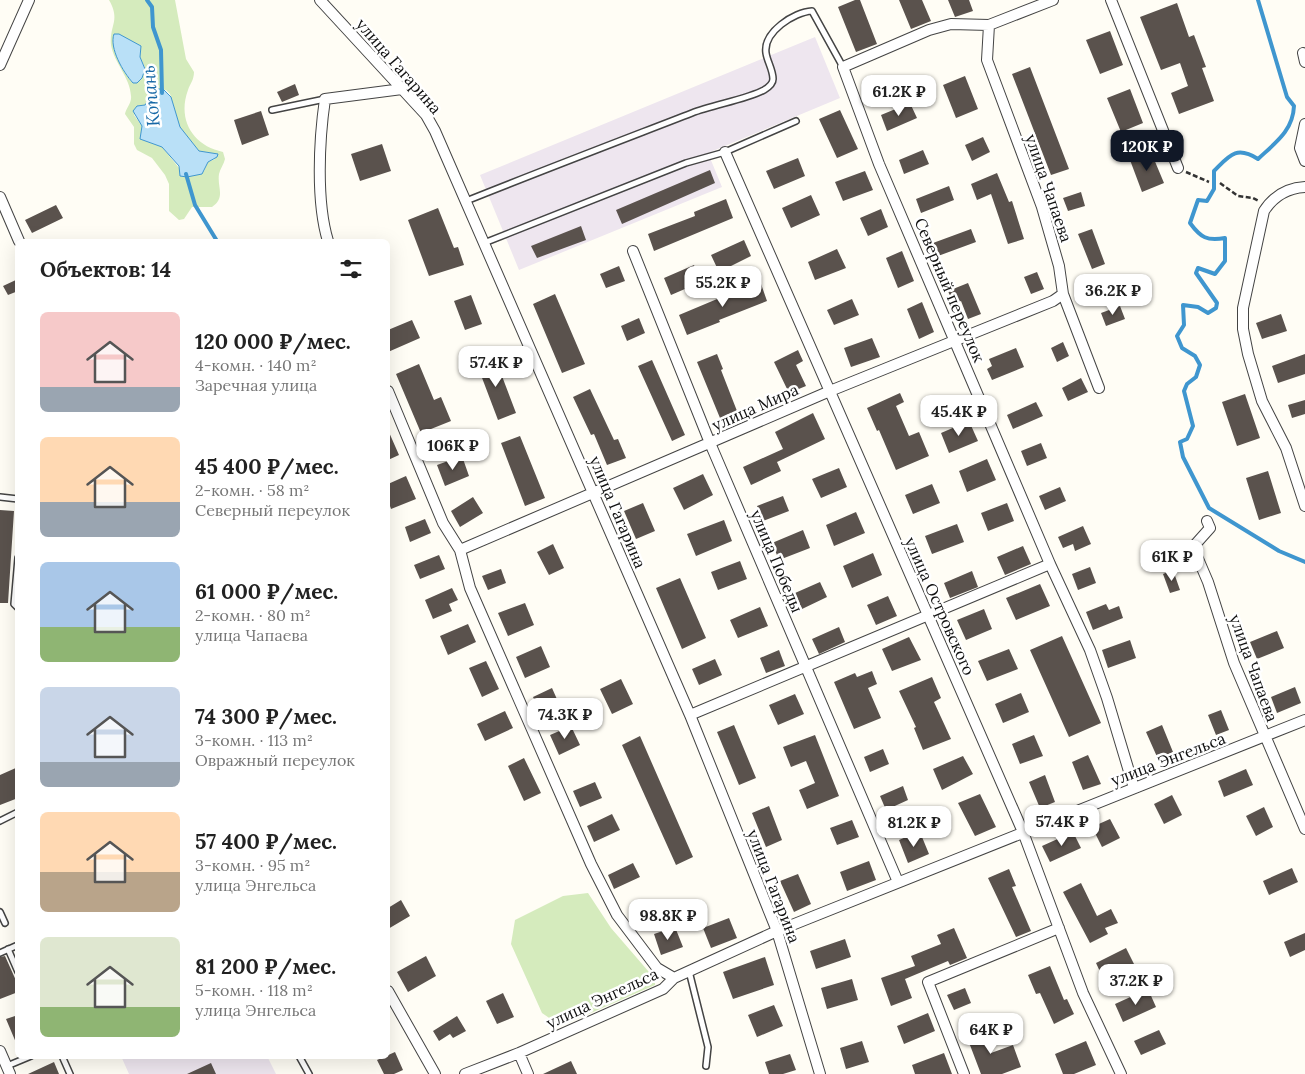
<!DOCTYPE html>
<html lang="ru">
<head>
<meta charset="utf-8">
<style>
  :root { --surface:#fff; --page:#f2f2f2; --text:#222; --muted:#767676; --accent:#111827 }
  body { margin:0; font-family:Lora,serif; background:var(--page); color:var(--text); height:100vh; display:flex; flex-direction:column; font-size:19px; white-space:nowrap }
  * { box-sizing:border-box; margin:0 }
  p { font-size:16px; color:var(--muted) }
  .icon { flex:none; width:28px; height:28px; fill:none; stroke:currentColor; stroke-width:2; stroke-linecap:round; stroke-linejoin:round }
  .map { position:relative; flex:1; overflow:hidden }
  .drawer { position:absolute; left:15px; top:239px; width:375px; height:820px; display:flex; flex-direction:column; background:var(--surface); border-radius:8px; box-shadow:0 5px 20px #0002 }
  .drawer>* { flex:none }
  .price { position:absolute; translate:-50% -42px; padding:0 11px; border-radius:10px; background:#fff; color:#222; font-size:16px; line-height:32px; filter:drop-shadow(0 1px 2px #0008) }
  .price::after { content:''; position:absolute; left:50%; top:30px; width:15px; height:11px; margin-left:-8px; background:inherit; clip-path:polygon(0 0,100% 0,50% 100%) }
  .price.current { background:var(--accent); color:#fff }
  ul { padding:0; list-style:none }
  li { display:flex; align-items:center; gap:15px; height:125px; padding:0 25px }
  li span { display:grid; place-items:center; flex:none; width:140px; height:100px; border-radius:8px; color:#555 }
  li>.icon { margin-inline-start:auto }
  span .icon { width:60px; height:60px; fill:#fffc; stroke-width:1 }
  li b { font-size:21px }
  h2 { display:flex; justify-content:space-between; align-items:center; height:60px; padding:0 25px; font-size:21px }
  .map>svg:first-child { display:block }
  .industrial { fill:#eee6ef }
  .green { fill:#d5ebbd; fill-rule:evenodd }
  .water { fill:#b9e0f7; stroke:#3f96cf }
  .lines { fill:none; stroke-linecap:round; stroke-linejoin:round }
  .stream { stroke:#3f96cf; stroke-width:4 }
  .building { fill:#5a524d }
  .lane-casing { stroke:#444; stroke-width:8 }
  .street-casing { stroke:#444; stroke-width:12 }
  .path { stroke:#333; stroke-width:2.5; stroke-dasharray:5 2.5; stroke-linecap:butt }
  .lane { stroke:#fff; stroke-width:5 }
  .street { stroke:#fff; stroke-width:10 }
  .labels { text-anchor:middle; stroke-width:5; stroke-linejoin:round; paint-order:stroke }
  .street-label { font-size:16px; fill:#111; stroke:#fff }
  .water-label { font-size:18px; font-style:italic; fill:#1768a6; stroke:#fff }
</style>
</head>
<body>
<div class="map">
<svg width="1305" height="1074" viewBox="0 0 1305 1074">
  <rect width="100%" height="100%" fill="#fffdf5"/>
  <path class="industrial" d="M815,37l25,61 -132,55 14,34 -203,83 -39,-95z
    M121,1056h146l9,18h-147z"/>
  <path class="green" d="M109,0h66l11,59 8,13c0,8 -4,12 -6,18 -11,30 5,56 35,62l2,7c-1,5 -5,10 -6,15 -2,14 7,23 -7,33h-20l-8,12 -5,1 -10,-9v-27l-4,-9 -13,-17 -15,-8 -3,-6v-17l-9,-13c1,-6 7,-11 6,-18 -1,-19 -17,-33 -20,-51 -2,-20 10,-24 -2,-45zM115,34l26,12 -1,11 5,11 -2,8 -6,7h-4c-10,-11 -24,-35 -18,-49zM156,89l10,1 4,4 10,33 19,24 16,3v5l-7,3 -4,9 -15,5 -9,-7 -18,-22 -22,-8 2,-13 -8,-11 5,-10h6z
    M588,893l23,35 44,51v6l-94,41 -19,-13 -31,-69 4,-24 48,-24z"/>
  <path class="water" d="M114,34h5l22,12 -1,11 5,12 -3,9 -5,5h-4c-10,-11 -24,-35 -19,-49z
    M156,89h7l8,8 9,30 19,24 19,3 -1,3 -9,5 -6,12 -15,3 -7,-1 -1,-10 -17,-19 -22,-8 2,-13 -9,-15 4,-5 8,-1z"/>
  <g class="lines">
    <path class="stream" d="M147,0l5,7 1,20 8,23 1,43
      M1258,0l29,97 7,9c-1,25 -19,37 -36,53 -22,-14 -29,-3 -44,12v18l-7,12 -9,-1 -8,23c11,15 17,18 35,15v23l-10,13 -17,-6 -2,5 21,30 -1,5 -8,5 -10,-6 -15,-2 1,20 -7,11 5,12 13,8 5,9 -4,12 -9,7 -3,7 9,35 -6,13 -7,3 3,15 26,51 70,43 26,11
      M186,174l9,31 22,36"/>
  </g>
  <path class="building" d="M855,0h5l17,44 -21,8 -18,-45z
    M899,0h23l9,21 -20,8z
    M948,0h21l4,11 -18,6z
    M1177,3l12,34 5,-2 12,32 -4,1 12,33 -35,13 -8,-21 17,-7 -8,-23 -19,7 -21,-53z
    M1110,31l13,34 -23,9 -14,-34z
    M1030,67l39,102 -18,6 -39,-101z
    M965,76l13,33 -22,9 -13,-33z
    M295,84l4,11 -17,7 -5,-10z
    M1130,89l13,34 -22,9 -14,-34z
    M910,103l7,15 -30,13 -6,-16z
    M840,110l18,39 -21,9 -18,-39z
    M261,111l8,24 -27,10 -8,-25z
    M983,137l7,15 -18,9 -7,-16z
    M382,144l9,27 -31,10 -9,-27z
    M923,150l6,14 -25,10 -5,-14z
    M1151,152l13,31 -22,9 -12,-32z
    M798,158l7,18 -31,13 -8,-18z
    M710,170l5,13 -93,41 -6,-14z
    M865,171l8,19 -30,11 -8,-19z
    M997,173l12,29 3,-1 12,38 -16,5 -17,-50 -14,6 -6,-16z
    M949,186l5,14 -33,13 -5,-14z
    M1081,192l4,14 -17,5 -5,-13z
    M811,195l9,20 -29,13 -9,-20z
    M726,199l7,19 -79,33 -6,-17 47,-18 -1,-4z
    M56,205l7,13 -31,15 -7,-13z
    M438,208l16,40 4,-1 6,18 -35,11 -21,-56z
    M881,209l7,18 -20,9 -8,-18z
    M581,226l5,14 -49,18 -6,-12z
    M971,229l5,13 -38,14 -5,-13z
    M1092,229l13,35 -13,5 -14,-35z
    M744,240l7,16 -32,16 -8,-17z
    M837,249l9,19 -31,12 -7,-18z
    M902,251l12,30 -16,7 -12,-30z
    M694,265l7,17 -30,13 -7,-17z
    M619,266l6,15 -19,7 -6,-14z
    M1037,272l7,17 -13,5 -7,-17z
    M18,279v12l-10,4 -5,-9z
    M760,281l7,20 -48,19 1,2 -33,13 -8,-20z
    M968,283l13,31 -13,5 -7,-18 -8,3 -5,-13z
    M555,294l30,70 -23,9 -29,-69z
    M471,295l11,29 -17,6 -11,-29z
    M852,299l7,16 -25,10 -7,-15z
    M922,302l12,30 -15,7 -12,-30z
    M1120,306l5,13 -19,7 -5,-13z
    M1281,314l6,17 -25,8 -6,-16z
    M639,318l6,15 -18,8 -6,-15z
    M412,320l8,18 -32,14v-22z
    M872,338l8,19 -29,10 -7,-19z
    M1063,342l6,14 -12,6 -6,-14z
    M1016,348l8,19 -32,13 -5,-11 5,-3 -3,-7z
    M798,350l5,11 -7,4 10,21 -17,7 -15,-31z
    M717,354l6,15 -2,1 16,41 -17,7 -23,-56z
    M1305,354v20l-27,9 -6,-17z
    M494,355l22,58 -18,7 -22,-58z
    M652,360l33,75 -13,6 -34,-75z
    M419,364l15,36 7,-3 10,24 -30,12 -25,-59z
    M1081,378l7,14 -20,9 -6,-13z
    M590,389l24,51 4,-1 8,19 -19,7 -13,-31 -3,1 -18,-38z
    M900,393l4,9 -8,4 13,30 10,-4 10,24 -33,14 -17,-40 -2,1 -10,-23z
    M1245,394l15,44 -23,8 -15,-44z
    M1305,400v14l-13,4 -4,-13z
    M1036,402l7,14 -30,13 -6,-14z
    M813,413l12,26 -48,23 4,9 -30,14 -8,-18 40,-18 -8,-17z
    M969,421l9,20 -29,12 -8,-20z
    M388,430l11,25 -11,5z
    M520,436l25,62 -20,8 -24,-63z
    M1041,443l6,15 -20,8 -6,-15z
    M462,456l7,20 -24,10 -8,-21z
    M987,459l9,21 -29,12 -8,-21z
    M839,468l8,19 -26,11 -9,-19z
    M1268,471l13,42 -22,7 -13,-42z
    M703,474l10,21 -29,15 -11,-22z
    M406,476l10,23 -25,10 -3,-9v-16z
    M932,484l8,19 -27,11 -8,-19z
    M1060,487l6,14 -21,9 -6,-14z
    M783,496l6,15 -26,10 -6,-15z
    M473,497l10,16 -23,14 -9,-16z
    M643,503l12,28 -19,8 -12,-28z
    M1007,503l7,18 -26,10 -7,-18z
    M0,510l14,1 -6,92h-8z
    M856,512l9,21 -31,13 -8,-21z
    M425,519l6,14 -21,9 -5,-15z
    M724,520l8,21 -36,15 -9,-22z
    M957,524l7,18 -32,12 -7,-18z
    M1083,526l8,18 -16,7 -2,-7 -10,4 -5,-11z
    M803,530l7,18 -31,12 -7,-17z
    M553,544l11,24 -15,7 -12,-23z
    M1023,546l8,18 -26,11 -8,-18z
    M873,553l9,22 -30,13 -9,-22z
    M439,555l6,14 -25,10 -6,-14z
    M740,561l7,18 -29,11 -7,-18z
    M1090,567l6,16 -18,7 -6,-16z
    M501,569l5,14 -18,7 -6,-14z
    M1173,570l7,20 -10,3 -7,-19z
    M972,571l6,16 -28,11 -6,-15z
    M680,578l26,60 -24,11 -26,-61z
    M820,582l7,15 -25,12 -7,-16z
    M1040,584l10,22 -34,14 -10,-22z
    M452,588l6,12 -9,4 3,7 -19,8 -8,-19z
    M888,596l9,20 -21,9 -9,-20z
    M525,603l9,22 -26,11 -10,-23z
    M1106,604l3,6 10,-4 4,12 -30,12 -7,-18z
    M760,607l8,19 -30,12 -8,-18z
    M984,609l8,20 -26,11 -9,-20z
    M468,624l8,18 -28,13 -8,-19z
    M839,627l6,15 -26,12 -7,-15z
    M1277,631l7,17 -27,11 -7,-17z
    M1062,636l39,87 -32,14 -39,-87z
    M909,637l12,23 -29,11 -10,-22z
    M1130,640l6,18 -28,10 -6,-18z
    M541,646l9,21 -25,11 -9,-21z
    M1009,649l9,20 -31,12 -9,-20z
    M779,650l6,16 -19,7 -6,-15z
    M715,659l7,16 -23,10 -7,-16z
    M486,661l13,28 -17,8 -13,-29z
    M872,671l5,13 -9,4 13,30 -27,11 -20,-47 21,-9 2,4z
    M932,677l9,21 -7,4 17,37 -28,11 -9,-22 2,-1 -17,-36z
    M621,679l12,25 -21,10 -12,-25z
    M1295,687l6,16 -24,10 -6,-16z
    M552,688l8,18 -19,9 -8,-18z
    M1021,693l8,19 -26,11 -8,-19z
    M795,694l9,20 -26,11 -9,-20z
    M1221,710l8,20 -13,5 -8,-20z
    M505,711l8,17 -28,13 -8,-17z
    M734,725l22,53 -17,7 -22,-53z
    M1162,725l11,27 -15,7 -12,-27z
    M571,726l9,19 -21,10 -9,-20z
    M815,735l24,61 -32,13 -8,-19 16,-7 -9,-22 -15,6 -8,-20z
    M1034,735l9,21 -23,8 -8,-20z
    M640,736l53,121 -17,8 -54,-120z
    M883,749l6,15 -19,8 -6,-15z
    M1088,755l13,29 -18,6 -11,-28z
    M963,756l10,18 -31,16 -9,-21z
    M524,758l17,35 -17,8 -16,-35z
    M18,767v31l-18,7v-30z
    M1246,769l7,16 -29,12 -6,-16z
    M1045,775l10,27 -15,6 -11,-26z
    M595,782l7,16 -22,9 -7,-16z
    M903,786l5,14 -22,10 -6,-14z
    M980,794l16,33 -21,9 -17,-33z
    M1172,795l10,20 -18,9 -10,-20z
    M769,806l13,34 -16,7 -14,-34z
    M1264,807l9,20 -17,9 -10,-20z
    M612,814l8,16 -26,12 -7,-16z
    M1110,819l10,19 -18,9 -10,-20z
    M852,820l7,17 -22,8 -7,-17z
    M1073,832l8,16 -31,14 -8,-16z
    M913,834l3,6 6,-3 7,17 -21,9 -9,-23z
    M869,861l7,19 -29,11 -7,-19z
    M633,863l7,14 -26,12 -6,-14z
    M1292,868l6,14 -29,13 -6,-14z
    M1009,869l7,17 -4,1 19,44 -15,6 -28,-59z
    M798,874l13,30 -17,8 -14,-31z
    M1081,883l16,33 14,-7 7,14 -13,5 3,6 -18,9 -27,-51z
    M401,900l9,16 -22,13v-21z
    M729,918l8,20 -26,10 -8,-20z
    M675,927l8,20 -22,8 -7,-21z
    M954,928l13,30 -17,7 -2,-4 -43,18 7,19 -21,8 -10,-28 34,-12 -4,-10 30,-12 -4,-9z
    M1305,933v17l-15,7 -6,-15z
    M845,939l6,18 -35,12 -6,-18z
    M1126,948l8,16 -31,14 -7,-15z
    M5,956l13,29v7l-18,7v-42z
    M426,956l10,20 -28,16 -11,-20z
    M765,957l9,28 -41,14 -10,-27z
    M1050,966l14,34 3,-1 7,15 -20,10 -14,-31 -4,1 -8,-19z
    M852,979l6,21 -31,9 -6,-21z
    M965,988l6,15 -17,7 -7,-15z
    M1148,989l8,18 -33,15 -8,-18z
    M503,993l11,24 -17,7 -11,-23z
    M774,1005l9,21 -26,11 -9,-22z
    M928,1013l7,18 -31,13 -7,-18z
    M18,1015v30h-1l-11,-26z
    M457,1016l9,15 -13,7 -3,-4 -11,7 -6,-10z
    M980,1025l11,28 22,-8 8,22 -19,7h-21l-16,-42z
    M1159,1030l7,14 -25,11 -7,-14z
    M862,1041l7,21 -23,7 -6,-21z
    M1086,1041l10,24 -22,9h-11l-8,-20z
    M395,1052l8,18 -9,4h-10l-7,-14z
    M944,1053l8,21h-37l-3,-9z
    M790,1054l6,16 -13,4h-14l-4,-12z
    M571,1061l6,13h-34z
    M54,1062l5,12h-31z
    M211,1063l5,11h-29z"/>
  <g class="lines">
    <g class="lane-casing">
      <path id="lane" d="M272,110l53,-11
        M466,201c75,-30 151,-59 226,-88 20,-8 56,-14 72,-23 5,-3 9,-6 9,-11 0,-9 -6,-18 -7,-26 -3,-21 28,-41 46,-42l31,56
        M484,243l202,-80 39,-11 71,-31
        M0,497l18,2
        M18,558l-4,46 4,4
        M0,821l18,-9
        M0,912l5,11
        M8,949l10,23
        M0,953l18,-8
        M689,971l19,76 -2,19
        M62,1056l8,18
        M299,1056l10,18
        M7,1066l24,-10"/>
    </g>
    <g class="street-casing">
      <path id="street" d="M320,0l106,115 9,16 255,584 87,216 43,143
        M1053,0l-64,25 -38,-1 -22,6 -86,37 36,97 171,400 40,86 17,48 27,90
        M1111,0l67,168
        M989,25l-2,35 55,147 17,59 4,28 36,94
        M1303,53l2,9
        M0,65l29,-65
        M1305,124l-5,24 5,13
        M725,152l298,680 60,161 38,81
        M1305,187c-18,1 -32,10 -41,24l-21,97v21l5,25 14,47 24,47 19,58
        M0,197l19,44
        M328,241c-12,-39 -9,-101 -3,-142l77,-10
        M633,251l77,192 188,439
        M388,391l55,132 17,27 10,38 121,276 26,51 40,53 17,10
        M1207,521l3,7 -17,19 15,35 26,81 71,166
        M460,550l370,-159 223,-90 10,-7
        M690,715l360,-151
        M388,991l47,83
        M0,1051l10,23
        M519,1053l9,21
        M465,1074l54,-21 144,-64 11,-11 103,-47 528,-211
        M964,1074l-36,-92 131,-54"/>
    </g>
    <path class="path" d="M1186,172l23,10
      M1220,183l18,13 15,2 6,3"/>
    <use href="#lane" class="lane"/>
    <use href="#street" class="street"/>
  </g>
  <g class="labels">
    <g class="street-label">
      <text transform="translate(399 66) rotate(49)" y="6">улица Гагарина</text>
      <text transform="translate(1049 188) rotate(71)" y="6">улица Чапаева</text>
      <text transform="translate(950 290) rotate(67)" y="6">Северный переулок</text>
      <text transform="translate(755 407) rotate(-24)" y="6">улица Мира</text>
      <text transform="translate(618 512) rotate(67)" y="6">улица Гагарина</text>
      <text transform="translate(777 561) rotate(67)" y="6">улица Победы</text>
      <text transform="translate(940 606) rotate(66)" y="6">улица Островского</text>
      <text transform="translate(1254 668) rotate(70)" y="6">улица Чапаева</text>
      <text transform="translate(1168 759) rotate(-21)" y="6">улица Энгельса</text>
      <text transform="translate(774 886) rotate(69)" y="6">улица Гагарина</text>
      <text transform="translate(602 998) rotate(-25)" y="6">улица Энгельса</text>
    </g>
    <g class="water-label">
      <text transform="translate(151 96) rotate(-95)" y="6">Копань</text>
    </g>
  </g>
</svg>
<b class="price" style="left:899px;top:117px">61.2K ₽</b>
<b class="price current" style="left:1147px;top:172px">120K ₽</b>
<b class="price" style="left:723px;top:308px">55.2K ₽</b>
<b class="price" style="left:1113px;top:316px">36.2K ₽</b>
<b class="price" style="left:496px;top:388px">57.4K ₽</b>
<b class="price" style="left:959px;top:437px">45.4K ₽</b>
<b class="price" style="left:453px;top:471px">106K ₽</b>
<b class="price" style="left:1172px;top:582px">61K ₽</b>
<b class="price" style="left:565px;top:740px">74.3K ₽</b>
<b class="price" style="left:1062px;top:847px">57.4K ₽</b>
<b class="price" style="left:914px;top:848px">81.2K ₽</b>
<b class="price" style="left:668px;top:941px">98.8K ₽</b>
<b class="price" style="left:1136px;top:1006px">37.2K ₽</b>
<b class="price" style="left:991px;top:1055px">64K ₽</b>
<section class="drawer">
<h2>Объектов: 14<svg class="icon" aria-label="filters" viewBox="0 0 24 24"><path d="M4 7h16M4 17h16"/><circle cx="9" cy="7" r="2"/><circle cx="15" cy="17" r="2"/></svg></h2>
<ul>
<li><span style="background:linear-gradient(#f6c9c9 75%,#9aa5b1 0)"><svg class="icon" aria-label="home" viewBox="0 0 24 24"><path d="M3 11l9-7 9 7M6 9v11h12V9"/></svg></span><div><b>120 000 ₽/мес.</b><p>4-комн. · 140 m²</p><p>Заречная улица</p></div></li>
<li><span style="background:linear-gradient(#ffd9b3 65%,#9aa5b1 0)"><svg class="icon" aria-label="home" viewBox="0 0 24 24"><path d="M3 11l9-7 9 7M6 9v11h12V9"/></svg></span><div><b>45 400 ₽/мес.</b><p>2-комн. · 58 m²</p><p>Северный переулок</p></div></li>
<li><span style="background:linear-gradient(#a9c7e8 65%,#8fb573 0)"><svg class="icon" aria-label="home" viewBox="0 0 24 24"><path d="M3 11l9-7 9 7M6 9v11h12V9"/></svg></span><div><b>61 000 ₽/мес.</b><p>2-комн. · 80 m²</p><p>улица Чапаева</p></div></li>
<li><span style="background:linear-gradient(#c9d6e8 75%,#9aa5b1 0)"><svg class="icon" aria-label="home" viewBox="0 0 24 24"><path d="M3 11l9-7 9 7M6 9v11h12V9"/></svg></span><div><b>74 300 ₽/мес.</b><p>3-комн. · 113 m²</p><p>Овражный переулок</p></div></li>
<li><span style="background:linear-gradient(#ffd9b3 60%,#b9a48a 0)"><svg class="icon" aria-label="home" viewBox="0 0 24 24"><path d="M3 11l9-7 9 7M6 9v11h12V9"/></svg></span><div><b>57 400 ₽/мес.</b><p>3-комн. · 95 m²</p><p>улица Энгельса</p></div></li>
<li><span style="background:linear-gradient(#dfe7d0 70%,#8fb573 0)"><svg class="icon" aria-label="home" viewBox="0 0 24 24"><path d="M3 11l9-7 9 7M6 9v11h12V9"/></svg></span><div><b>81 200 ₽/мес.</b><p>5-комн. · 118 m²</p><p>улица Энгельса</p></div></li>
</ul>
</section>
</div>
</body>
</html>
